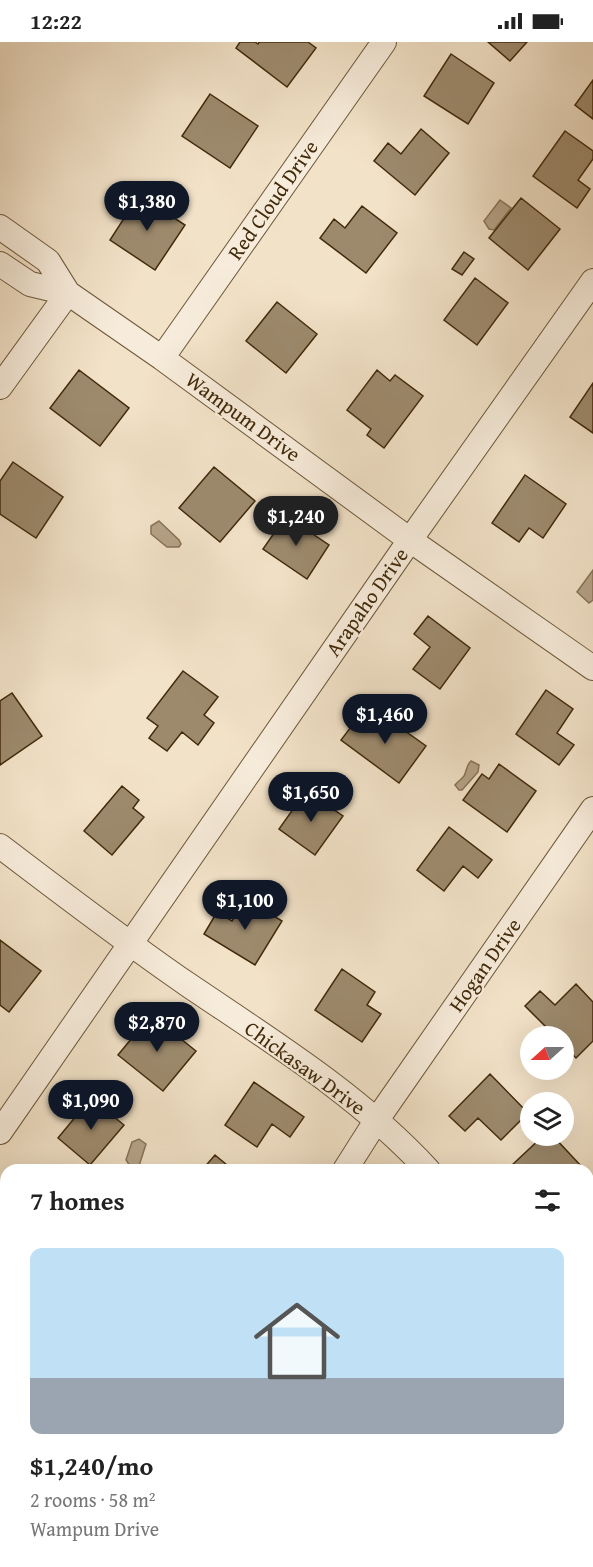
<!DOCTYPE html>
<html lang="en">
<head>
<meta charset="utf-8">
<style>
  :root { --surface:#fff; --page:#f2f2f2; --text:#222; --muted:#767676; --line:#e0e0e0; --accent:#111827 }
  body { margin:0; font-family:"Gentium Book Plus",serif; background:var(--page); color:var(--text); height:100vh; display:flex; flex-direction:column; font-size:22px; white-space:nowrap }
  * { box-sizing:border-box; margin:0 }
  p { font-size:20px; color:var(--muted) }
  .icon { flex:none; width:33px; height:33px; fill:none; stroke:currentColor; stroke-width:2; stroke-linecap:round; stroke-linejoin:round }
  .map { position:relative; flex:1; overflow:hidden }
  .panel { position:absolute; left:0px; top:1122px; width:594px; height:404px; display:flex; flex-direction:column; background:var(--surface); border-radius:18px 18px 0 0; box-shadow:0 6px 24px #0002 }
  .panel>* { flex:none }
  .needle { width:39px; rotate:249deg }
  .buttons { position:absolute; left:520px; top:984px; display:grid; gap:12px }
  .buttons a { display:grid; place-items:center; width:54px; height:54px; border-radius:50%; background:var(--surface); box-shadow:0 6px 24px #0002; font-size:30px }
  .price { position:absolute; translate:-50% -51px; padding:0 14px; border-radius:21px; background:var(--accent); color:#fff; font-size:20px; line-height:39px; filter:drop-shadow(0 2px 3px #0008) }
  .price::after { content:''; position:absolute; left:50%; top:36px; width:18px; height:14px; margin-left:-9px; background:inherit; clip-path:polygon(0 0,100% 0,50% 100%) }
  .price.current { background:#222; color:#fff }
  ul { padding:0; list-style:none }
  li { display:grid; align-content:center; gap:12px; height:318px; padding:0 30px }
  li+li { border-top:2px solid var(--line) }
  li span { display:grid; place-items:center; height:186px; border-radius:12px; color:#555 }
  li>.icon { margin-inline-start:auto }
  span .icon { width:108px; height:108px; fill:#fffc; stroke-width:1 }
  li b { font-size:26px }
  h2 { display:flex; justify-content:space-between; align-items:center; height:72px; padding:0 30px; font-size:26px }
  .status { display:flex; justify-content:space-between; align-items:center; height:42px; padding:0 30px; background:var(--surface); direction:ltr }
  .status svg { height:16px; fill:currentColor }
  .map>svg:first-child { display:block }
  .water { fill:#b6a388; stroke:#877356; stroke-width:1.5 }
  .building { fill:#9d8a6d; stroke:#412a0b; stroke-width:1.5 }
  .lines { fill:none; stroke-linecap:round; stroke-linejoin:round }
  .street-casing { stroke:#6d583a; stroke-width:26 }
  .street { stroke:#f7ecdb; stroke-width:24 }
  .labels { text-anchor:middle; stroke-width:4.5; stroke-linejoin:round; paint-order:stroke }
  .street-label { font-size:21px; fill:#412a0b; stroke:#f7ecdb }
</style>
</head>
<body>
<div class="status"><b>12:22</b><svg viewBox="0 0 49 12"><path d="M0 12V9h3v3zM5 12V6h3v6zM10 12V3h3v9zM15 12V0h3v12zM26 1h20v11H26zM47 4h2v5h-2z"/></svg></div>
<div class="map">
<svg width="593" height="1525" viewBox="0 0 593 1525">
  <rect width="100%" height="100%" fill="#f2e2c8"/>
  <filter id="stains"><feTurbulence type="fractalNoise" baseFrequency=".00333" numOctaves="4"/><feColorMatrix values="0 0 0 0 .2 0 0 0 0 .09 0 0 0 0 .02 0 0 0 .5 -.17"/></filter>
  <radialGradient id="worn" r=".72"><stop offset=".6" stop-color="#630" stop-opacity="0"/><stop offset="1" stop-color="#630" stop-opacity=".3"/></radialGradient>
  <path class="water" d="M500,158l11,8 -17,22 -5,-1 -5,-8z
    M159,479l20,19 2,4 -2,3h-12l-16,-13v-8z
    M593,528v30l-4,3 -12,-11z
    M471,719l8,4 -1,7 -16,18h-3l-4,-5c3,-4 6,-5 9,-9 3,-5 2,-11 7,-15z
    M139,1097l7,5 -7,22h-9l-4,-6 6,-18z"/>
  <path class="building" d="M240,0h15l3,2 1,-2h49l8,6 -29,39 -51,-39z
    M488,0h39l-17,19z
    M451,12l43,29 -26,41 -44,-28z
    M593,38v39l-18,-14z
    M210,52l48,32 -28,42 -48,-32z
    M421,87l28,24 -34,42 -41,-34 14,-18 13,11z
    M565,89l28,20v8l-15,21 12,9 -13,19 -44,-32z
    M139,153l46,30 -30,45 -45,-30z
    M521,156l39,31 -32,41 -39,-32z
    M362,164l35,27 -31,40 -46,-35 14,-19 11,9z
    M464,210l10,7 -12,16 -10,-6z
    M475,236l33,25 -31,42 -33,-25z
    M277,260l40,32 -31,39 -40,-32z
    M79,328l50,38 -29,38 -50,-38z
    M377,328l13,11 5,-6 28,21 -39,52 -17,-13 4,-6 -24,-19z
    M593,341v50l-23,-16z
    M13,420l50,35 -27,41 -36,-24v-33z
    M214,425l41,34 -35,41 -41,-34z
    M525,433l41,29 -23,34 -14,-10 -10,14 -27,-19z
    M286,474l43,29 -22,34 -44,-30z
    M428,574l42,32 -30,41 -27,-20 17,-22 -16,-13z
    M183,629l35,26 -14,18 10,8 -16,22 -16,-13 -15,19 -18,-13 9,-12 -11,-8z
    M546,648l27,19 -16,24 17,12 -15,20 -43,-31z
    M12,651l30,43 -42,29v-64z
    M377,669l49,35 -27,37 -58,-43 16,-21 9,7z
    M499,722l37,27 -29,41 -44,-32 19,-26 7,5z
    M122,744l17,14 -6,8 11,9 -32,38 -28,-24z
    M306,749l37,25 -28,39 -36,-26z
    M449,785l43,33 -14,18 -15,-12 -19,25 -27,-21z
    M246,857l36,22 -27,44 -51,-31 13,-22 15,9z
    M0,898l41,31 -32,41 -9,-7z
    M342,927l33,23 -8,13 14,9 -19,28 -47,-32z
    M576,942l17,18v39l-17,17 -12,-12v-10h-9l-30,-30 15,-15 15,14z
    M151,973l45,36 -33,40 -45,-36z
    M490,1032l38,39 -27,27 -23,-22 -13,13 -16,-15z
    M254,1040l50,35 -14,20 -18,-13 -15,23 -32,-22z
    M91,1056l33,27 -34,40 -32,-27z
    M543,1094h10l29,31 -3,3h-64l-4,-4z
    M215,1113l18,15h-31z
    M593,1162v33l-3,-4 -2,1v-27z"/>
  <g class="lines">
    <g class="street-casing">
      <path id="street" d="M0,185l48,34 20,32
        M0,222l30,20 38,9 94,65 248,182 183,128
        M162,316l222,-316
        M0,345l68,-94
        M0,804c62,47 123,94 187,138 84,57 172,111 241,186
        M0,1090l410,-592 183,-259
        M345,1128l31,-49 217,-312
        M588,1302l5,6
        M0,1308l6,16
        M588,1409l5,-4
        M22,1520v5
        M461,1525l6,-5"/>
    </g>
    <use href="#street" class="street"/>
  </g>
  <g class="labels">
    <g class="street-label">
      <text transform="translate(273 158) rotate(-55)" y="7">Red Cloud Drive</text>
      <text transform="translate(243 375) rotate(36)" y="7">Wampum Drive</text>
      <text transform="translate(367 560) rotate(-55)" y="7">Arapaho Drive</text>
      <text transform="translate(485 923) rotate(-55)" y="7">Hogan Drive</text>
      <text transform="translate(305 1026) rotate(36)" y="7">Chickasaw Drive</text>
    </g>
  </g>
  <rect width="100%" height="100%" filter="url(#stains)"/>
  <rect width="100%" height="100%" fill="url(#worn)"/>
</svg>
<div class="buttons">
<a><svg class="needle" viewBox="-14 -14 28 28"><path d="M0-13l5 13h-10z" fill="#e53935"/><path d="M0 13l5-13h-10z" fill="#767676"/></svg></a>
<a><svg class="icon" aria-label="layers" viewBox="0 0 24 24"><path d="M12 4l9 5-9 5-9-5zM3 14l9 5 9-5"/></svg></a>
</div>
<b class="price" style="left:147px;top:190px">$1,380</b>
<b class="price current" style="left:296px;top:505px">$1,240</b>
<b class="price" style="left:385px;top:703px">$1,460</b>
<b class="price" style="left:311px;top:781px">$1,650</b>
<b class="price" style="left:245px;top:889px">$1,100</b>
<b class="price" style="left:157px;top:1011px">$2,870</b>
<b class="price" style="left:91px;top:1089px">$1,090</b>
<section class="panel">
<h2>7 homes<svg class="icon" aria-label="filters" viewBox="0 0 24 24"><path d="M4 7h16M4 17h16"/><circle cx="9" cy="7" r="2"/><circle cx="15" cy="17" r="2"/></svg></h2>
<ul>
<li><span style="background:linear-gradient(#bfe0f5 70%,#9aa5b1 0)"><svg class="icon" aria-label="home" viewBox="0 0 24 24"><path d="M3 11l9-7 9 7M6 9v11h12V9"/></svg></span><div><b>$1,240/mo</b><p>2 rooms · 58 m²</p><p>Wampum Drive</p></div></li>
</ul>
</section>
</div>
</body>
</html>
